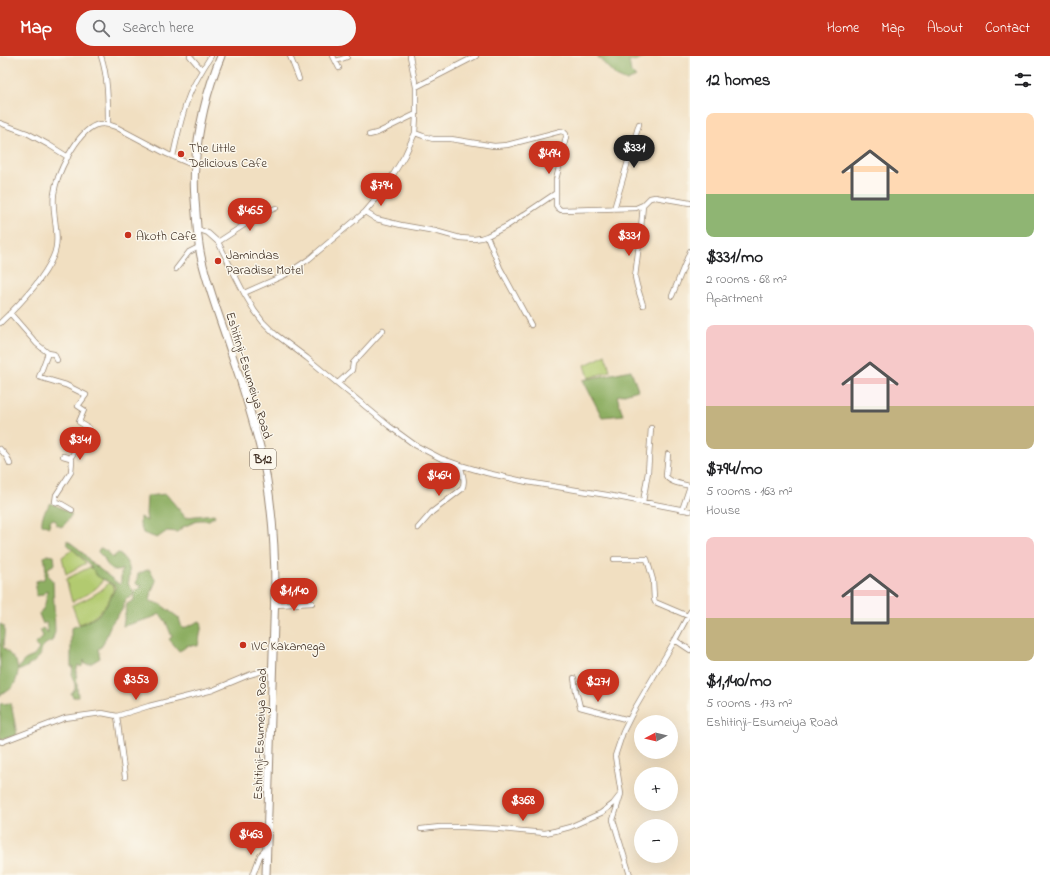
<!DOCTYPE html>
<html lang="en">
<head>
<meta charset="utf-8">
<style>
  :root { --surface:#fff; --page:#f6f6f6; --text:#202124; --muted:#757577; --accent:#c8321e }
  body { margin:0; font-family:"Indie Flower",sans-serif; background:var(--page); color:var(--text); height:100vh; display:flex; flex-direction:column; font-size:15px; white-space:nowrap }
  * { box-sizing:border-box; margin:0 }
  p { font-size:13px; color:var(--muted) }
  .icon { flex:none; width:22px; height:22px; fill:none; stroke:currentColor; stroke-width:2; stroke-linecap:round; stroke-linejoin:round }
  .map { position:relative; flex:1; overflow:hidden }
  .panel { display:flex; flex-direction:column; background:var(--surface); width:360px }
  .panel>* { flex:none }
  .needle { width:26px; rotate:263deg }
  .buttons { position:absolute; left:634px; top:659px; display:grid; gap:8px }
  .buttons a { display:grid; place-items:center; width:44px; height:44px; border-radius:50%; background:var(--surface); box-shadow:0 4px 16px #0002; font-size:20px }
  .price { position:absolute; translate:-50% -34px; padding:0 9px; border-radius:14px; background:var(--accent); color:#fff; font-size:13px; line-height:26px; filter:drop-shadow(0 1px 2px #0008) }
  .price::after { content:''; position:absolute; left:50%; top:24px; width:12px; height:9px; margin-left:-6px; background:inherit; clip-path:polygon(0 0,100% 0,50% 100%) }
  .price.active { background:#222; color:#fff }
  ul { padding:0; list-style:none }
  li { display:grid; align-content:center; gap:8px; height:212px; padding:0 16px }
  li span { display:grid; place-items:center; height:124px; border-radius:8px; color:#555 }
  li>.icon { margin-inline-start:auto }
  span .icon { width:72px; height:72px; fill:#fffc; stroke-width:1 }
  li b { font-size:17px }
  h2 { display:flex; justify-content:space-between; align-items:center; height:48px; padding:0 16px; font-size:17px }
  header { display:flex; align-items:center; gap:24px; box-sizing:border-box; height:56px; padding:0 20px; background:var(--accent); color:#fff }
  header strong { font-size:19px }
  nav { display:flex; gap:22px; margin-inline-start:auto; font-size:14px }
  .search { width:280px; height:36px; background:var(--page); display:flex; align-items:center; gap:10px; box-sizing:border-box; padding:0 14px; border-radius:22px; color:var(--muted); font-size:15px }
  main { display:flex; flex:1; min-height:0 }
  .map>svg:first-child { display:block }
  .green { fill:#b2ca6f; stroke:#767a46 }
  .forest { fill:#8dae62; stroke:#646c40 }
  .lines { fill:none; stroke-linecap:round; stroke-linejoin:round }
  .minor-casing { stroke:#968470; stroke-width:6 }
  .highway-casing { stroke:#968470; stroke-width:9 }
  .minor { stroke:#fff; stroke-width:4.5 }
  .highway { stroke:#fff; stroke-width:7 }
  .poi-dot { fill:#c8321e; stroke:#fbf7ec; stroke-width:1.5 }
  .labels { text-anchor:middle; stroke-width:3; stroke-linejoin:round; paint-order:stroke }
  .shield { fill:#fbf7ec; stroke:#75685c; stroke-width:1 }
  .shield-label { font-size:12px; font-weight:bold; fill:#3b2a1e }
  .poi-label { font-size:13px; fill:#3b2a1e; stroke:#fbf7ec; text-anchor:start }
  .street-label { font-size:13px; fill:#3b2a1e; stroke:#fbf7ec }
</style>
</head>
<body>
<header>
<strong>Map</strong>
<div class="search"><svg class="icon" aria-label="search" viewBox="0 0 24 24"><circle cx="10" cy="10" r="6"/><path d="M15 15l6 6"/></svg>Search here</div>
<nav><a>Home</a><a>Map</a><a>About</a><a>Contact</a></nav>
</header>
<main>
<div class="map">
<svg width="690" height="819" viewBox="0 0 690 819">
  <rect width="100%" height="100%" fill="#fbf7ec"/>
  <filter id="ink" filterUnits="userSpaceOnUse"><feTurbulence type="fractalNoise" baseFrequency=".025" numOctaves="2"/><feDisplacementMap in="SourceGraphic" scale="8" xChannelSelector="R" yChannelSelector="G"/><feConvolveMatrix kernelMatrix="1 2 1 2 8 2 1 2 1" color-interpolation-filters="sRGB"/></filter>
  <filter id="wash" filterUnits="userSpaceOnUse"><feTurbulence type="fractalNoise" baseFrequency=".012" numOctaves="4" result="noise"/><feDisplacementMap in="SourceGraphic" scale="16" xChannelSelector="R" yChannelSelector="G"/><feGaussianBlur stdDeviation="0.9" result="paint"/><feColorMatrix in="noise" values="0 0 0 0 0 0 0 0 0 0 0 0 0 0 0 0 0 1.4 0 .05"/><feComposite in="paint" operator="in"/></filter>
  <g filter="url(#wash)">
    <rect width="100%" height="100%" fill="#f1dfc1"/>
    <path class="green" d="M606,299l4,16 -21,7 -4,-13z
      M73,493l13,14 -20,11 -4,-17z
      M90,511l13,12c-5,12 -21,17 -31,23l-6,-23z
      M108,527l6,3c-3,17 -18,34 -35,38l-7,-19c9,-3 32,-14 36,-22z"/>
    <path class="forest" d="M597,0h47v2l-8,3h-7l2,11 5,5 -9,4 -11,-5z
      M631,314l7,20 -21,6 6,19 -21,2 -19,-37z
      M166,438l20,24 1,-1 27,-3 1,2 -6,4h-10l-16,7 -6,5 -10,-1 -10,7 -14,-5 -3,-9v-7l7,4 -1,-7 1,-18z
      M51,447l12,6 9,5 -7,10 -4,3 -5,-3v-3l-3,-2 -3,2 -1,6 -7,-3c-1,-8 4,-15 9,-21z
      M67,484l13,10 12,13 28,22c2,-6 0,-10 2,-16l-4,2 -6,-1 -6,-7 -2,-5 -6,-6 1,-3 2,-1 7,4 4,6 6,-5c11,8 14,18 10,31l6,8 8,-6 -6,-2 2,-10 11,-5 7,12 -4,9 -2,11 10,3 19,14 3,10c7,-1 12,-5 18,-7l2,3 -4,22 -10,-1 -5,4 -4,2 -10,-12 3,-2 -6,-15 -6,-8 -9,4 -28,8 4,-22 7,-4v-7l-3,4 -5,2 -4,11 -11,14 -5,13 -4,9 -4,3 2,9 -10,6h-5l-1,-4 -1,3v2l-2,2 -3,-2 -2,7 2,25h-5l-2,-3 2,-3 2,-1v-6l-3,-8 1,-10 -2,1v-39c28,-10 33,-14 45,-42l-19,-10 -9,-13 -21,-19z
      M47,499l7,1 1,8 -7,4v8l5,5 2,51 -3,9c-5,2 -10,4 -11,10 -1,4 1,2 -2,6 -5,6 -13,11 -21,14 -1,10 -5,20 -16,22l-2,3v-72l4,2c1,7 -1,14 -1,21l13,14 2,9c4,-9 6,-10 16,-14l5,-7 -4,-4 8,-9 -3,-6 3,-2 5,6 -2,-12 -3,2 -4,-10c7,-6 7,-15 8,-24l-5,5 -6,1v-15l8,-2c2,-8 2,-14 0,-22z
      M11,647l6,32 -16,5h-1v-36z"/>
  </g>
  <g filter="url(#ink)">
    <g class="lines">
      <g class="minor-casing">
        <path id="minor" d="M101,0c7,21 7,45 7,68
          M190,0l12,14
          M290,0l9,23
          M333,0l6,12
          M336,5l11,-4
          M416,31l60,-31
          M0,67l27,10 22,12 19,12
          M415,77l8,3 10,3h18l43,7 13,-1 54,-14 3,1 2,2v3l-10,43v25l2,3 3,2 75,-2 7,-3 7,-7 5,-1 35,6
          M369,79l8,-2 39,-19
          M173,100c5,-22 9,-45 18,-65 6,-13 13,-24 20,-35
          M643,149l-2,23 -5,41 -1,8 2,9 6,19
          M614,153l25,-85
          M365,156l11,7 25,6 34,6 25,7 14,1 7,-1 6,-2 20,-10 49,-33
          M197,173l11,4 10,9 26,51 10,17 9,12 12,12 32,24 82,68 26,19 25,13 20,7 27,8 40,9 80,13 83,16
          M487,180l13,32 31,57
          M218,186l43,-28 15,-6
          M176,213l13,-17 10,-5
          M244,237l41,-18 24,-16 56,-47 18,-21 22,-36 10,-22 1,-17v-29l-6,-31
          M672,240l18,-45
          M10,257l27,31 11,9 6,1 3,6
          M0,267c18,-17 43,-43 53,-66 9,-20 -2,-42 1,-63 2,-19 23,-62 42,-69 7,-2 13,-1 20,2l51,27 28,12
          M48,297l-9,24 27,8 20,10 -8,11 6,4 -5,12 10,6c0,15 -3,11 -11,19 -3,3 -5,8 -8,11
          M338,327l14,-13 1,-7 30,-33
          M0,393l7,8 3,7
          M668,398l-2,22c4,7 16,8 24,10
          M63,400l7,2 2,3 -1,11 -15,23 -1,7 5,1 12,7
          M643,446l5,-30 3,-44
          M682,454l8,-24
          M418,472l14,-16 30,-23c4,-8 0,-16 -2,-24
          M614,503h33l6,21 1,19 1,3 33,14
          M275,549l37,-2
          M675,584l15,10
          M574,622l2,13 4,16 49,13
          M117,660l8,61
          M0,685l2,1 63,-24 37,-5 15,3 32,-10 64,-16 36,-15 24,-7
          M421,773l19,-2h23l38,2 44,4 10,-2 15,-4 31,-14 12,-9 7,-9
          M253,819l7,-19 7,-8
          M630,819l-17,-55 8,-26 -6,-38 8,-24 11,-22 41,-70 15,-28"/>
      </g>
      <g class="highway-casing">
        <path id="highway" d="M221,0c-15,36 -23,72 -26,111 -2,15 0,31 1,46 1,16 2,32 6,48 8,33 21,65 31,97 10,28 18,56 26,85 12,45 16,100 16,147l-9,285"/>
      </g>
      <use href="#minor" class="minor"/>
      <use href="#highway" class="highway"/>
    </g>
  </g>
  <g class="poi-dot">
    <circle cx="181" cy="98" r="4"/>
    <circle cx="128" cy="179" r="4"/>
    <circle cx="218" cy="205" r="4"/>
    <circle cx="243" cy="589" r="4"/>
  </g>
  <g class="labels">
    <rect class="shield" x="250" y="393" width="26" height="20" rx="3"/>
    <g class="shield-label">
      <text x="263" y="407">B12</text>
    </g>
    <g class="poi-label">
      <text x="189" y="96">The Little<tspan x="189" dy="15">Delicious Cafe</tspan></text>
      <text x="136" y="184">Akoth Cafe</text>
      <text x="226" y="203">Jamindas<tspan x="226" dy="15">Paradise Motel</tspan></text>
      <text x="251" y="594">IVC Kakamega</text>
    </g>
    <g class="street-label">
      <text transform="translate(250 319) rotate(73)" y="5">Eshitinji-Esumeiya Road</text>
      <text transform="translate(259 678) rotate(-88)" y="5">Eshitinji-Esumeiya Road</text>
    </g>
  </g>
</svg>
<div class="buttons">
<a><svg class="needle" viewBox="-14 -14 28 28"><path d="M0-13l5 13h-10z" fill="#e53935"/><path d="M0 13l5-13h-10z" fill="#757577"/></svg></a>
<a>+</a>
<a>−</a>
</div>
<b class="price active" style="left:634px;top:113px">$331</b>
<b class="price" style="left:549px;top:119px">$494</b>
<b class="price" style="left:381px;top:151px">$794</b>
<b class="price" style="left:250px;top:176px">$465</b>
<b class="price" style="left:629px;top:201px">$331</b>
<b class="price" style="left:80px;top:405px">$341</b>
<b class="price" style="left:439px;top:441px">$464</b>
<b class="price" style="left:294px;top:556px">$1,140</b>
<b class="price" style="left:136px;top:645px">$353</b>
<b class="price" style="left:598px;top:647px">$271</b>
<b class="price" style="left:523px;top:766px">$368</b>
<b class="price" style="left:251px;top:800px">$463</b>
</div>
<section class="panel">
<h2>12 homes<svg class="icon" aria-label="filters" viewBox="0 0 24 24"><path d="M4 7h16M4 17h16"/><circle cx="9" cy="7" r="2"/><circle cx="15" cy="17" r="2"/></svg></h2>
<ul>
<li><span style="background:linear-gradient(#ffd9b3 65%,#8fb573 0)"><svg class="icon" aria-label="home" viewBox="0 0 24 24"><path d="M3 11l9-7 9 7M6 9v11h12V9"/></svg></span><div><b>$331/mo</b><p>2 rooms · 68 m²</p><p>Apartment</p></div></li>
<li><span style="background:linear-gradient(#f6c9c9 65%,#c2b280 0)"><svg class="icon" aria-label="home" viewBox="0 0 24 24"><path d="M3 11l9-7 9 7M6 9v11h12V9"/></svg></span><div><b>$794/mo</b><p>5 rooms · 163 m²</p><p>House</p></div></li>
<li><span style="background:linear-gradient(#f6c9c9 65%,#c2b280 0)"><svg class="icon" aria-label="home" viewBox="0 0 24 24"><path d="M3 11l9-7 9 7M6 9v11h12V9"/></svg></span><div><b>$1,140/mo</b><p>5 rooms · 173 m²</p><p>Eshitinji-Esumeiya Road</p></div></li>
</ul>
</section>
</main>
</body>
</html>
